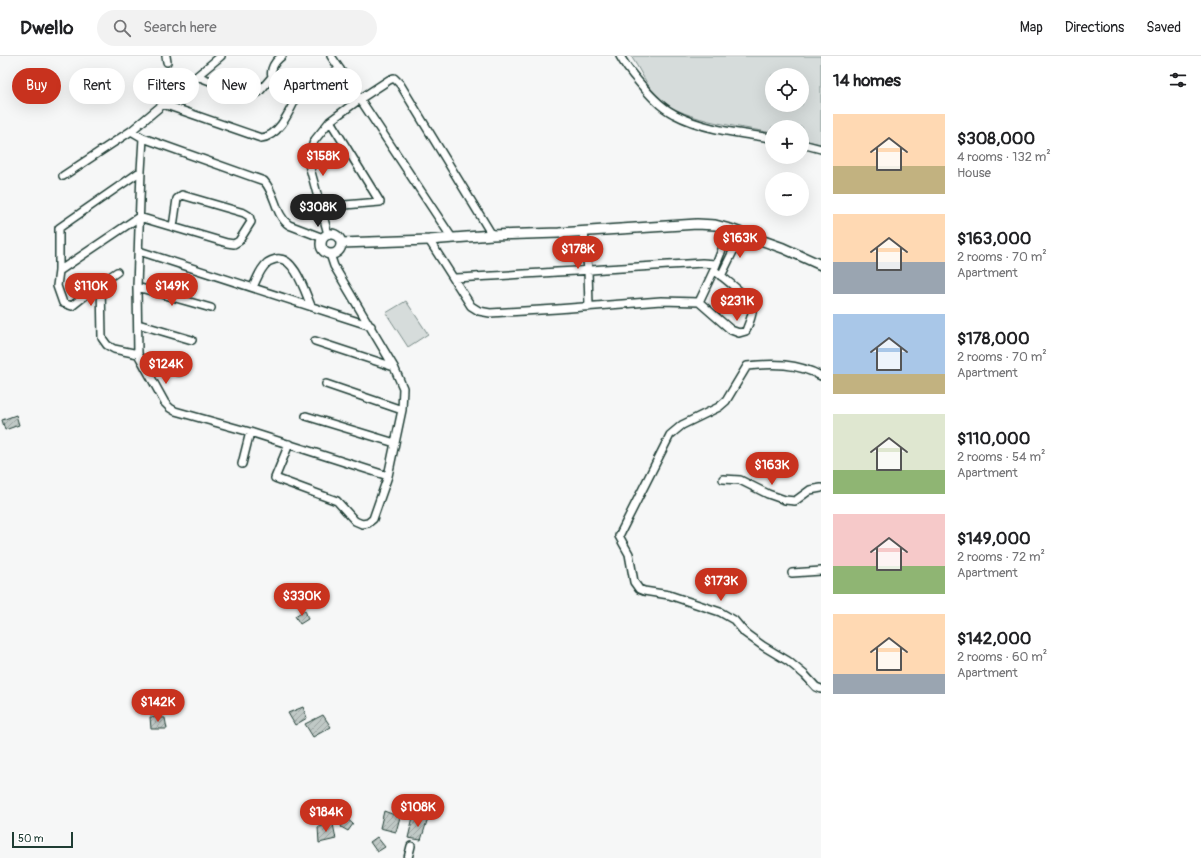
<!DOCTYPE html>
<html lang="en">
<head>
<meta charset="utf-8">
<style>
  :root { --surface:#fff; --page:#f2f2f2; --text:#202124; --muted:#757577; --line:#e0e0e0; --accent:#c8321e }
  body { margin:0; font-family:Pangolin,sans-serif; background:var(--page); color:var(--text); height:100vh; display:flex; flex-direction:column; font-size:15px; white-space:nowrap }
  * { box-sizing:border-box; margin:0 }
  p { font-size:13px; color:var(--muted) }
  .icon { flex:none; width:22px; height:22px; fill:none; stroke:currentColor; stroke-width:2; stroke-linecap:round; stroke-linejoin:round }
  .map { position:relative; flex:1; overflow:hidden }
  .drawer { display:flex; flex-direction:column; background:var(--surface); width:380px }
  .drawer>* { flex:none }
  .guide { position:absolute; left:12px; top:12px; width:380px; height:36px; display:flex; gap:8px }
  .tools { position:absolute; left:765px; top:12px; display:grid; gap:8px }
  .tools a { display:grid; place-items:center; width:44px; height:44px; border-radius:50%; background:var(--surface); box-shadow:0 4px 16px #0002; font-size:20px }
  .scale { position:absolute; left:12px; bottom:10px; width:61px; box-sizing:border-box; padding-left:4px; border:2px solid #1f3d34; border-top:0; font-size:11px; line-height:14px; white-space:nowrap; color:#1f3d34; -webkit-text-stroke:3px #fff; paint-order:stroke }
  .price { position:absolute; translate:-50% -34px; padding:0 9px; border-radius:14px; background:var(--accent); color:#fff; font-size:13px; line-height:26px; filter:drop-shadow(0 1px 2px #0008) }
  .price::after { content:''; position:absolute; left:50%; top:24px; width:12px; height:9px; margin-left:-6px; background:inherit; clip-path:polygon(0 0,100% 0,50% 100%) }
  .price.on { background:#222; color:#fff }
  ul { padding:0; list-style:none }
  li { display:flex; align-items:center; gap:12px; height:100px; padding:0 12px }
  li span { display:grid; place-items:center; flex:none; width:112px; height:80px; border-radius:0px; color:#555 }
  li>.icon { margin-inline-start:auto }
  span .icon { width:48px; height:48px; fill:#fffc; stroke-width:1 }
  li b { font-size:17px }
  h2 { display:flex; justify-content:space-between; align-items:center; height:48px; padding:0 12px; font-size:17px }
  .tag { padding:0 14px; border-radius:18px; background:var(--surface); box-shadow:0 4px 16px #0002; font-size:14px; line-height:36px }
  .tag.on { background:var(--accent); color:#fff }
  header { display:flex; align-items:center; gap:24px; box-sizing:border-box; height:56px; padding:0 20px; background:var(--surface); border-bottom:1px solid var(--line) }
  header strong { font-size:19px }
  nav { display:flex; gap:22px; margin-inline-start:auto; font-size:14px }
  .search { width:280px; height:36px; background:var(--page); display:flex; align-items:center; gap:10px; box-sizing:border-box; padding:0 14px; border-radius:22px; color:var(--muted); font-size:15px }
  main { display:flex; flex:1; min-height:0 }
  .map>svg:first-child { display:block }
  .green { fill:#d6dcdb; stroke:#7a8c88; fill-rule:evenodd }
  .building { fill:url(#building-hatch); stroke:#1f3d34 }
  .lines { fill:none; stroke-linecap:round; stroke-linejoin:round }
  .minor-casing { stroke:#1f3d34; stroke-width:10 }
  .tertiary-casing { stroke:#1f3d34; stroke-width:12 }
  .minor { stroke:#fff; stroke-width:7 }
  .tertiary { stroke:#fff; stroke-width:9 }
</style>
</head>
<body>
<header>
<strong>Dwello</strong>
<div class="search"><svg class="icon" aria-label="search" viewBox="0 0 24 24"><circle cx="10" cy="10" r="6"/><path d="M15 15l6 6"/></svg>Search here</div>
<nav><a>Map</a><a>Directions</a><a>Saved</a></nav>
</header>
<main>
<div class="map">
<svg width="821" height="802" viewBox="0 0 821 802">
  <defs>
    <pattern id="building-hatch" width="6" height="6" patternUnits="userSpaceOnUse"><rect width="6" height="6" fill="#c0c9c6"/><path d="M-1 1l2-2M0 6l6-6M5 7l2-2" fill="none" stroke="#9ba4a2"/></pattern>
  </defs>
  <rect width="100%" height="100%" fill="#f6f7f7"/>
  <filter id="ink" filterUnits="userSpaceOnUse"><feTurbulence type="fractalNoise" baseFrequency=".025" numOctaves="2"/><feDisplacementMap in="SourceGraphic" scale="8" xChannelSelector="R" yChannelSelector="G"/><feConvolveMatrix kernelMatrix="1 2 1 2 8 2 1 2 1" color-interpolation-filters="sRGB"/></filter>
  <g filter="url(#ink)">
    <path class="green" d="M631,0h190v88l-19,-4v-13h-30v6c-33,-7 -96,-12 -118,-40 -9,-11 -15,-25 -23,-37zM772,19h30v30h-30z
      M406,245l22,33 -20,13 -22,-34z"/>
    <path class="building" d="M16,359l3,10 -14,5 -3,-10z
      M305,554l3,9 -8,5 -5,-8z
      M303,651l4,11 -12,7 -7,-12z
      M323,659l8,12 -18,10 -8,-13z
      M150,661l15,1 2,11h-16z
      M384,755l16,6 -4,15 -16,-4z
      M345,761l8,7 -5,7 -7,-4z
      M413,761l15,1 -7,22 -13,-2z
      M333,768l3,15 -17,4 -1,-16z
      M377,781l8,10 -8,5 -7,-10z"/>
    <g class="lines">
      <g class="minor-casing">
        <path id="minor" d="M166,0l1,6
          M282,0c-22,16 -6,39 17,36 10,-2 31,-18 41,-23
          M331,0l29,43 29,-19 5,-2 6,6 92,151
          M620,0c5,9 11,17 18,25 10,12 22,26 36,33 30,16 65,19 98,24
          M197,20l52,20 10,-4 12,-14
          M163,48l98,34c20,-2 30,-31 38,-46
          M131,75l12,7 121,43c12,13 11,34 25,44l34,13
          M802,88l19,5
          M141,115l2,-33
          M63,120l68,-45 90,-75
          M321,151l59,-5 -50,-81
          M584,176l4,38 1,37
          M328,178l-20,-73 6,-20 16,-20 30,-22 92,139
          M429,184l42,66 8,5 11,2 67,-4 104,-8 38,1
          M139,195l232,75
          M714,214c8,7 36,27 38,37 2,7 -4,17 -6,24l-7,2 -8,-3 -32,-28 15,-32 16,-41
          M59,215l80,-54 88,26 7,1 5,-3 12,-19 -2,-6 -5,-3 -62,-18 -5,4 -4,28
          M721,220l21,-43
          M455,222c82,-4 165,-10 247,-15l14,1
          M101,227l16,-11
          M137,231l74,21
          M253,231c4,-8 7,-18 14,-24 2,-2 6,-3 9,-4 18,-4 29,33 35,47
          M138,268l54,16
          M315,285l79,26
          M138,298l-24,-5 -7,-4 -5,-7 -1,-55 -29,23 -9,-3 -6,-17 2,-15v-43l82,-57 -4,116 1,67 27,49 5,5 5,3 75,21 138,44
          M143,307l36,9
          M821,320c-24,-13 -48,-13 -74,-10l-21,35 -7,6 -37,18 -12,10 -51,101 10,18 5,28 5,7 5,2 25,4 51,17 14,8 11,13 18,13 25,15 17,14 11,12 5,2
          M326,328l76,26
          M306,360l89,27
          M289,388l-14,34 62,23 18,20 7,3 6,-1 5,-4 15,-43 14,-66 1,-22 -9,-21 -60,-101 -4,-12
          M242,408l8,-32
          M723,423l17,1 28,14 17,6 10,1 15,-11 11,-2
          M792,517l29,-2
          M408,802l3,-12"/>
      </g>
      <g class="tertiary-casing">
        <path id="tertiary" d="M321 188a10 10 0 1 1 20 0a10 10 0 1 1-20 0Z
          M341,187l88,-3 63,-5 67,-2 138,-9 18,1 15,4 53,19 38,17"/>
      </g>
      <use href="#minor" class="minor"/>
      <use href="#tertiary" class="tertiary"/>
    </g>
  </g>
</svg>
<div class="tools">
<a><svg class="icon" aria-label="locate" viewBox="0 0 24 24"><circle cx="12" cy="12" r="6"/><path d="M12 2v4M12 18v4M2 12h4M18 12h4"/></svg></a>
<a>+</a>
<a>−</a>
</div>
<div class="scale">50 m</div>
<b class="price" style="left:323px;top:121px">$158K</b>
<b class="price on" style="left:318px;top:172px">$308K</b>
<b class="price" style="left:740px;top:203px">$163K</b>
<b class="price" style="left:578px;top:214px">$178K</b>
<b class="price" style="left:91px;top:251px">$110K</b>
<b class="price" style="left:172px;top:251px">$149K</b>
<b class="price" style="left:737px;top:266px">$231K</b>
<b class="price" style="left:166px;top:329px">$124K</b>
<b class="price" style="left:772px;top:430px">$163K</b>
<b class="price" style="left:721px;top:546px">$173K</b>
<b class="price" style="left:302px;top:561px">$330K</b>
<b class="price" style="left:158px;top:667px">$142K</b>
<b class="price" style="left:418px;top:772px">$108K</b>
<b class="price" style="left:326px;top:777px">$184K</b>
<div class="guide">
<a class="tag on">Buy</a>
<a class="tag">Rent</a>
<a class="tag">Filters</a>
<a class="tag">New</a>
<a class="tag">Apartment</a>
</div>
</div>
<section class="drawer">
<h2>14 homes<svg class="icon" aria-label="filters" viewBox="0 0 24 24"><path d="M4 7h16M4 17h16"/><circle cx="9" cy="7" r="2"/><circle cx="15" cy="17" r="2"/></svg></h2>
<ul>
<li><span style="background:linear-gradient(#ffd9b3 65%,#c2b280 0)"><svg class="icon" aria-label="home" viewBox="0 0 24 24"><path d="M3 11l9-7 9 7M6 9v11h12V9"/></svg></span><div><b>$308,000</b><p>4 rooms · 132 m²</p><p>House</p></div></li>
<li><span style="background:linear-gradient(#ffd9b3 60%,#9aa5b1 0)"><svg class="icon" aria-label="home" viewBox="0 0 24 24"><path d="M3 11l9-7 9 7M6 9v11h12V9"/></svg></span><div><b>$163,000</b><p>2 rooms · 70 m²</p><p>Apartment</p></div></li>
<li><span style="background:linear-gradient(#a9c7e8 75%,#c2b280 0)"><svg class="icon" aria-label="home" viewBox="0 0 24 24"><path d="M3 11l9-7 9 7M6 9v11h12V9"/></svg></span><div><b>$178,000</b><p>2 rooms · 70 m²</p><p>Apartment</p></div></li>
<li><span style="background:linear-gradient(#dfe7d0 70%,#8fb573 0)"><svg class="icon" aria-label="home" viewBox="0 0 24 24"><path d="M3 11l9-7 9 7M6 9v11h12V9"/></svg></span><div><b>$110,000</b><p>2 rooms · 54 m²</p><p>Apartment</p></div></li>
<li><span style="background:linear-gradient(#f6c9c9 65%,#8fb573 0)"><svg class="icon" aria-label="home" viewBox="0 0 24 24"><path d="M3 11l9-7 9 7M6 9v11h12V9"/></svg></span><div><b>$149,000</b><p>2 rooms · 72 m²</p><p>Apartment</p></div></li>
<li><span style="background:linear-gradient(#ffd9b3 75%,#9aa5b1 0)"><svg class="icon" aria-label="home" viewBox="0 0 24 24"><path d="M3 11l9-7 9 7M6 9v11h12V9"/></svg></span><div><b>$142,000</b><p>2 rooms · 60 m²</p><p>Apartment</p></div></li>
</ul>
</section>
</main>
</body>
</html>
